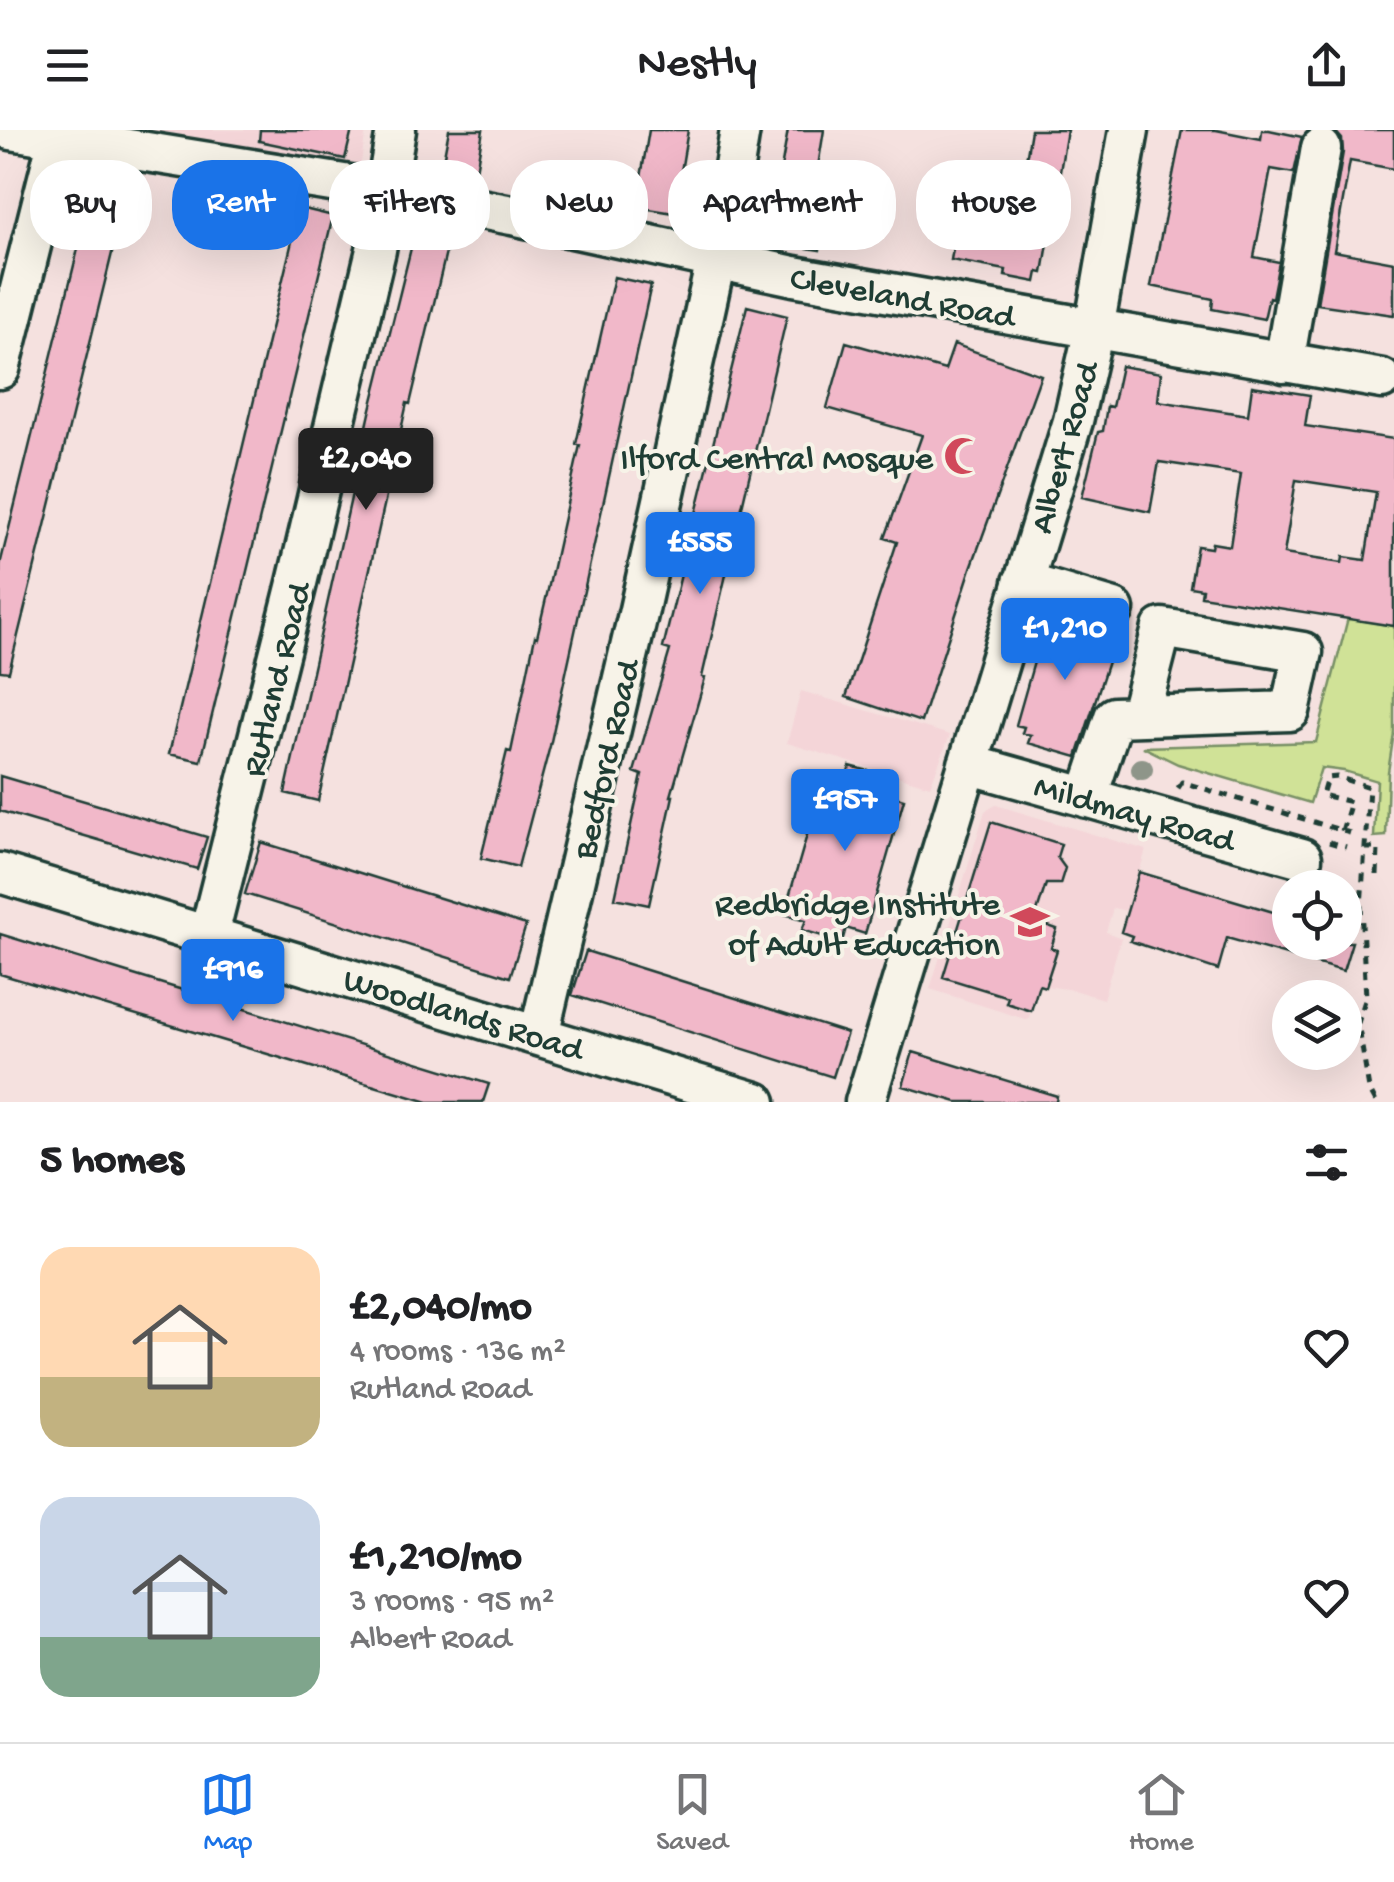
<!DOCTYPE html>
<html lang="en">
<head>
<meta charset="utf-8">
<style>
  :root { --surface:#fff; --page:#f2f2f2; --text:#202124; --muted:#757577; --line:#e0e0e0; --accent:#1a73e8 }
  body { margin:0; font-family:"Gochi Hand",sans-serif; background:var(--page); color:var(--text); height:100vh; display:flex; flex-direction:column; font-size:38px; white-space:nowrap }
  * { box-sizing:border-box; margin:0 }
  p { font-size:32px; color:var(--muted) }
  .icon { flex:none; width:55px; height:55px; fill:none; stroke:currentColor; stroke-width:2; stroke-linecap:round; stroke-linejoin:round }
  .map { position:relative; height:972px; overflow:hidden }
  .side { display:flex; flex-direction:column; background:var(--surface); flex:1 }
  .side>* { flex:none }
  .top-card { position:absolute; left:30px; top:30px; width:1335px; height:90px; display:flex; gap:20px }
  .tools { position:absolute; left:1272px; top:740px; display:grid; gap:20px }
  .tools a { display:grid; place-items:center; width:90px; height:90px; border-radius:50%; background:var(--surface); box-shadow:0 10px 40px #0002; font-size:50px }
  .price { position:absolute; translate:-50% -85px; padding:0 22px; border-radius:10px; background:var(--accent); color:#fff; font-size:32px; line-height:65px; filter:drop-shadow(0 2px 5px #0008) }
  .price::after { content:''; position:absolute; left:50%; top:60px; width:30px; height:22px; margin-left:-15px; background:inherit; clip-path:polygon(0 0,100% 0,50% 100%) }
  .price.on { background:#222; color:#fff }
  ul { padding:0; list-style:none }
  li { display:flex; align-items:center; gap:30px; height:250px; padding:0 40px }
  li span { display:grid; place-items:center; flex:none; width:280px; height:200px; border-radius:30px; color:#555 }
  li>.icon { margin-inline-start:auto }
  span .icon { width:120px; height:120px; fill:#fffc; stroke-width:1 }
  li b { font-size:42px }
  h2 { display:flex; justify-content:space-between; align-items:center; height:120px; padding:0 40px; font-size:42px }
  .tag { padding:0 35px; border-radius:40px; background:var(--surface); box-shadow:0 10px 40px #0002; font-size:35px; line-height:90px }
  .tag.on { background:var(--accent); color:#fff }
  header { display:flex; justify-content:space-between; align-items:center; height:130px; padding:0 40px; background:var(--surface); font-size:45px; font-weight:600 }
  .tabs { display:flex; justify-content:space-around; align-items:center; height:140px; border-top:2px solid var(--line); background:var(--surface); font-size:28px; color:var(--muted) }
  .tabs a { display:grid; justify-items:center; gap:5px }
  .tabs .on { color:var(--accent) }
  .map>svg:first-child { display:block }
  .built { fill:#f4d5d8 }
  .green { fill:#d0e297; stroke:#789066; stroke-width:2.5 }
  .building { fill:#f1b8c9; stroke:#1f3d34; stroke-width:2.5; fill-rule:evenodd }
  .lines { fill:none; stroke-linecap:round; stroke-linejoin:round }
  .minor-casing { stroke:#1f3d34; stroke-width:45 }
  .path { stroke:#1f3d34; stroke-width:5; stroke-dasharray:8 8; stroke-linecap:butt }
  .minor { stroke:#f7f3e8; stroke-width:38 }
  .tree { fill:#8e9589 }
  .labels { text-anchor:middle; stroke-width:8; stroke-linejoin:round; paint-order:stroke }
  .street-label { font-size:35px; fill:#1f3d34; stroke:#f7f3e8 }
  .poi-label { font-size:35px; fill:#1f3d34; stroke:#f7f3e8; text-anchor:end }
</style>
</head>
<body>
<header><svg class="icon" aria-label="menu" viewBox="0 0 24 24"><path d="M4 6h16M4 12h16M4 18h16"/></svg>Nestly<svg class="icon" aria-label="share" viewBox="0 0 24 24"><path d="M12 15V3M7 8l5-5 5 5M5 13v7h14v-7"/></svg></header>
<div class="map">
<svg width="1394" height="972" viewBox="0 0 1394 972">
  <rect width="100%" height="100%" fill="#f5e1df"/>
  <filter id="ink" filterUnits="userSpaceOnUse"><feTurbulence type="fractalNoise" baseFrequency=".01" numOctaves="2"/><feDisplacementMap in="SourceGraphic" scale="20" xChannelSelector="R" yChannelSelector="G"/><feConvolveMatrix kernelMatrix="1 2 1 2 8 2 1 2 1" color-interpolation-filters="sRGB"/></filter>
  <g filter="url(#ink)">
    <path class="built" d="M152,0h214l-6,39z
      M801,561l149,44 -20,51 -143,-43z
      M996,675l150,45 -19,61 -14,-3 -7,24 15,6 -18,61 -30,-9 -33,-5 -12,35 -98,-31 55,-178z"/>
    <path class="green" d="M1348,488l46,8v107l-6,39 -2,64 -12,1 3,-56 -33,-10 -23,-3 -11,35 -132,-39 -35,-17 173,-5z"/>
    <path class="building" d="M260,0h92l-7,29 -86,-18z
      M449,0h34l-8,47 -34,-6z
      M649,0h39l-14,83 -38,-6z
      M788,0h36l-10,61 18,4 -12,55 -52,-8z
      M1031,0h36l-24,143 -5,-1 -2,10 -31,-6 1,-6 -55,-10 6,-35 43,8 2,-5 12,3z
      M1182,0h34l45,9 1,-9h7l33,7 -8,36 -23,-4 -17,88 25,5 -7,36 -3,-1 -5,22 -52,-10 1,-10 -62,-13z
      M1334,0h60v39l-44,-8 -16,90 60,11v53l-77,-11 26,-152 -1,-13z
      M96,46l33,8 -120,488 -9,-1v-106z
      M300,78l33,8 -132,545 -32,-7z
      M415,102l34,8 -39,164 -3,-1 -89,398 -33,-8 85,-380z
      M614,147l37,8 -101,461 -32,121 -37,-9 26,-107 4,1 24,-116 2,1 10,-43 33,-149 -4,-1z
      M747,176l40,10 -74,314 -11,47 3,1 -34,118h2l-24,109 -34,-7 27,-123 -8,-3 36,-122 -7,-2z
      M846,212l99,28 9,-26 87,31 -70,193 -50,154 -75,-25 51,-155 -12,-4 37,-103 -95,-27z
      M1121,236l40,7 -3,28 90,14 4,-29 58,9 -5,31 89,13v187l-193,-30 1,-7 -12,-2 7,-41 14,2 1,-5 18,3 11,-72 -82,-12 -9,50 -68,-15 16,-65 5,-1 4,-25 5,1zM1296,350l80,12 -11,68 -22,-3 -1,6 -58,-9z
      M1048,483l70,18 -41,126 -49,-14 3,-8 -9,-2 2,-6 -8,-2z
      M850,636l41,11 -4,17 17,5 -39,135 -19,-6 -4,14 -40,-12 4,-10 -22,-6 41,-141 21,6z
      M0,646l207,61 -10,32 -197,-58z
      M991,692l70,22 -4,13 8,11 -5,16h-14l-12,37 23,8 -6,19 6,2 -12,37 -6,-2 -8,26 -25,-8 2,-6 -65,-20z
      M261,712l265,83 -16,52 -265,-83z
      M1139,742l151,45v25h62l-9,29 -116,-33 -9,32 -88,-29 2,-5 -11,-4z
      M0,804l489,150 -6,18h-55l-428,-128z
      M586,821l261,82 -14,44 -261,-82z
      M913,922l144,44 -1,6h-99l-54,-16z"/>
    <g class="lines">
      <g class="minor-casing">
        <path id="minor" d="M11,0l376,61 125,24 282,61 588,103
          M1284,233l37,-215
          M0,239l60,-239
          M1023,452l91,27
          M968,634l334,94
          M1087,668l27,-81 176,-6 13,-59 -141,-24 -22,86
          M0,743l756,229
          M209,804l88,-351 79,-333 20,-120
          M539,905l100,-425 88,-400 13,-80
          M865,972l208,-681 21,-92 35,-199"/>
      </g>
      <path class="path" d="M1178,658l4,-6 168,51
        M1342,701l9,-29 -29,-7 5,-17 10,-1 32,10 -8,120 5,90 -8,26 11,66 7,13
        M1329,712l17,5
        M1365,718h13l-1,28
        M1345,771l16,6"/>
      <use href="#minor" class="minor"/>
    </g>
    <circle class="tree" cx="1142" cy="639" r="11"/>
  </g>
  <defs>
    <g id="mosque-bare" transform="scale(3)"><path d="M3.5-4.9A6 6 0 1 0 3.5 4.9A5 5 0 1 1 3.5-4.9Z" fill="#d1495b" stroke="#f7f3e8" stroke-width="2.5" paint-order="stroke"/></g>
    <g id="university-bare" transform="scale(3)"><path d="M0-5L7-2L0 1L-7-2ZM-4 1L0 2.5L4 1V4Q0 6-4 4Z" fill="#d1495b" stroke="#f7f3e8" stroke-width="2.5" paint-order="stroke"/></g>
  </defs>
  <g fill-rule="evenodd">
    <use href="#mosque-bare" x="963" y="326"/>
    <use href="#university-bare" x="1030" y="792"/>
  </g>
  <g class="labels">
    <g class="street-label">
      <text transform="translate(903 165) rotate(10)" y="12">Cleveland Road</text>
      <text transform="translate(1062 317) rotate(-74)" y="12">Albert Road</text>
      <text transform="translate(274 549) rotate(-76)" y="12">Rutland Road</text>
      <text transform="translate(604 629) rotate(-77)" y="12">Bedford Road</text>
      <text transform="translate(1135 681) rotate(16)" y="12">Mildmay Road</text>
      <text transform="translate(464 882) rotate(17)" y="12">Woodlands Road</text>
    </g>
    <g class="poi-label">
      <text x="933" y="338">Ilford Central Mosque</text>
      <text x="1000" y="784">Redbridge Institute<tspan x="1000" dy="40">of Adult Education</tspan></text>
    </g>
  </g>
</svg>
<div class="tools">
<a><svg class="icon" aria-label="locate" viewBox="0 0 24 24"><circle cx="12" cy="12" r="6"/><path d="M12 2v4M12 18v4M2 12h4M18 12h4"/></svg></a>
<a><svg class="icon" aria-label="layers" viewBox="0 0 24 24"><path d="M12 4l9 5-9 5-9-5zM3 14l9 5 9-5"/></svg></a>
</div>
<b class="price on" style="left:366px;top:383px">£2,040</b>
<b class="price" style="left:700px;top:467px">£555</b>
<b class="price" style="left:1065px;top:553px">£1,210</b>
<b class="price" style="left:845px;top:724px">£957</b>
<b class="price" style="left:233px;top:894px">£916</b>
<div class="top-card">
<a class="tag">Buy</a>
<a class="tag on">Rent</a>
<a class="tag">Filters</a>
<a class="tag">New</a>
<a class="tag">Apartment</a>
<a class="tag">House</a>
</div>
</div>
<section class="side">
<h2>5 homes<svg class="icon" aria-label="filters" viewBox="0 0 24 24"><path d="M4 7h16M4 17h16"/><circle cx="9" cy="7" r="2"/><circle cx="15" cy="17" r="2"/></svg></h2>
<ul>
<li><span style="background:linear-gradient(#ffd9b3 65%,#c2b280 0)"><svg class="icon" aria-label="home" viewBox="0 0 24 24"><path d="M3 11l9-7 9 7M6 9v11h12V9"/></svg></span><div><b>£2,040/mo</b><p>4 rooms · 136 m²</p><p>Rutland Road</p></div><svg class="icon" aria-label="heart" viewBox="0 0 24 24"><path d="M12 20l-8-8c-3-5 5-10 8-4 3-6 11-1 8 4z"/></svg></li>
<li><span style="background:linear-gradient(#c9d6e8 70%,#7fa58c 0)"><svg class="icon" aria-label="home" viewBox="0 0 24 24"><path d="M3 11l9-7 9 7M6 9v11h12V9"/></svg></span><div><b>£1,210/mo</b><p>3 rooms · 95 m²</p><p>Albert Road</p></div><svg class="icon" aria-label="heart" viewBox="0 0 24 24"><path d="M12 20l-8-8c-3-5 5-10 8-4 3-6 11-1 8 4z"/></svg></li>
</ul>
</section>
<nav class="tabs">
<a class="on"><svg class="icon" aria-label="map" viewBox="0 0 24 24"><path d="M3 6l6-2 6 2 6-2v14l-6 2-6-2-6 2zM9 4v14M15 6v14"/></svg>Map</a>
<a><svg class="icon" aria-label="saved" viewBox="0 0 24 24"><path d="M7 4h10v16l-5-4-5 4z"/></svg>Saved</a>
<a><svg class="icon" aria-label="home" viewBox="0 0 24 24"><path d="M3 11l9-7 9 7M6 9v11h12V9"/></svg>Home</a>
</nav>
</body>
</html>
